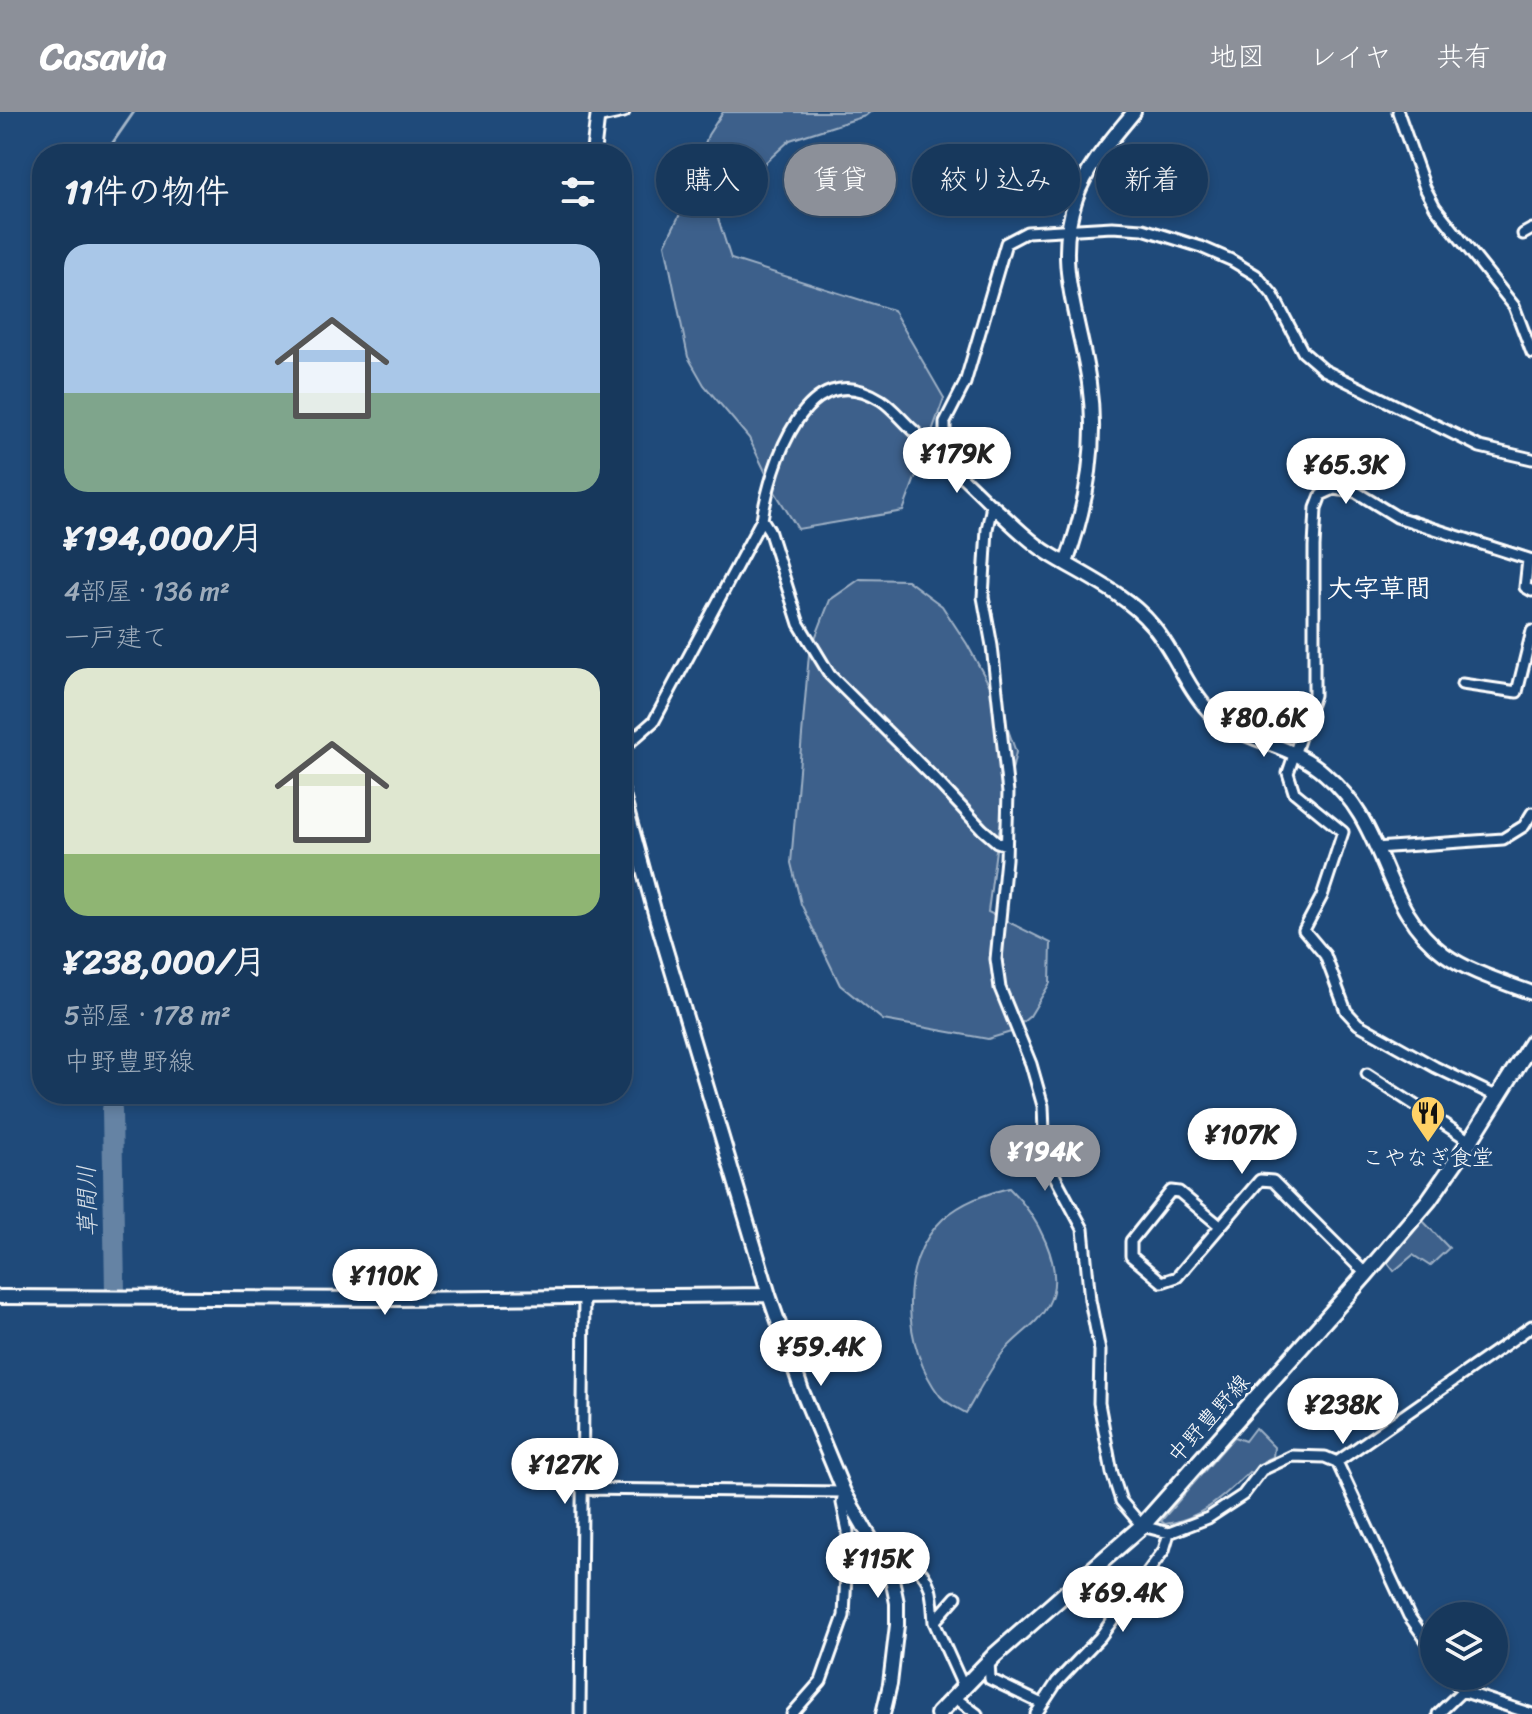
<!DOCTYPE html>
<html lang="ja">
<head>
<meta charset="utf-8">
<style>
  :root { --surface:#17385c; --page:#203f62; --text:#f1f3f6; --muted:#9eacbb; --line:#365272; --accent:#8c9099 }
  body { margin:0; font-family:Sriracha,"Klee One",sans-serif; background:var(--page); color:var(--text); height:100vh; display:flex; flex-direction:column; font-size:30px; white-space:nowrap }
  * { box-sizing:border-box; margin:0 }
  p { font-size:26px; color:var(--muted) }
  .icon { flex:none; width:44px; height:44px; fill:none; stroke:currentColor; stroke-width:2; stroke-linecap:round; stroke-linejoin:round }
  .map { position:relative; flex:1; overflow:hidden }
  .panel { position:absolute; left:32px; top:32px; width:600px; height:960px; display:flex; flex-direction:column; background:var(--surface); border-radius:32px; box-shadow:0 4px 12px #0003,0 0 0 2px var(--line) }
  .panel>* { flex:none }
  .top-card { position:absolute; left:656px; top:32px; width:756px; height:72px; display:flex; gap:16px }
  .controls { position:absolute; left:1420px; top:1490px; display:grid; gap:16px }
  .controls a { display:grid; place-items:center; width:88px; height:88px; border-radius:50%; background:var(--surface); box-shadow:0 4px 12px #0003,0 0 0 2px var(--line); font-size:40px }
  .price { position:absolute; translate:-50% -68px; padding:0 18px; border-radius:28px; background:#fff; color:#222; font-size:26px; line-height:52px; filter:drop-shadow(0 2px 4px #0008) }
  .price::after { content:''; position:absolute; left:50%; top:48px; width:24px; height:18px; margin-left:-12px; background:inherit; clip-path:polygon(0 0,100% 0,50% 100%) }
  .price.selected { background:var(--accent); color:#fff }
  ul { padding:0; list-style:none }
  li { display:grid; align-content:center; gap:16px; height:424px; padding:0 32px }
  li span { display:grid; place-items:center; height:248px; border-radius:24px; color:#555 }
  li>.icon { margin-inline-start:auto }
  span .icon { width:144px; height:144px; fill:#fffc; stroke-width:1 }
  li b { font-size:34px }
  h2 { display:flex; justify-content:space-between; align-items:center; height:96px; padding:0 32px; font-size:34px }
  .tag { padding:0 28px; border-radius:36px; background:var(--surface); box-shadow:0 4px 12px #0003,0 0 0 2px var(--line); font-size:28px; line-height:72px }
  .tag.selected { background:var(--accent); color:#fff }
  header { display:flex; align-items:center; gap:48px; box-sizing:border-box; height:112px; padding:0 40px; background:var(--accent); color:#fff }
  header strong { font-size:38px }
  nav { display:flex; gap:44px; margin-inline-start:auto; font-size:28px }
  .map>svg:first-child { display:block }
  .green { fill:#3c618b; stroke:#9eb0c5; stroke-width:2 }
  .lines { fill:none; stroke-linecap:round; stroke-linejoin:round }
  .stream { stroke:#a3b5c8; stroke-width:3 }
  .river { stroke:#6583a4; stroke-width:20 }
  .minor-casing { stroke:#fff; stroke-width:15 }
  .tertiary-casing { stroke:#fff; stroke-width:18 }
  .primary-casing { stroke:#fff; stroke-width:20 }
  .minor { stroke:#1f4a7a; stroke-width:9 }
  .tertiary { stroke:#1f4a7a; stroke-width:12 }
  .primary { stroke:#1f4a7a; stroke-width:14 }
  .labels { text-anchor:middle; stroke-width:7; stroke-linejoin:round; paint-order:stroke }
  .poi-label { font-size:22px; fill:#fff; stroke:#1f4a7a }
  .street-label { font-size:22px; fill:#fff; stroke:#1f4a7a }
  .water-label { font-size:24px; font-style:italic; fill:#d8e0e8; stroke:#1f4a7a }
  .quarter-label { font-size:26px; font-weight:bold; fill:#fff; stroke:#1f4a7a }
</style>
</head>
<body>
<header>
<strong>Casavia</strong>
<nav><a>地図</a><a>レイヤ</a><a>共有</a></nav>
</header>
<div class="map">
<svg width="1532" height="1602" viewBox="0 0 1532 1602">
  <rect width="100%" height="100%" fill="#1f4a7a"/>
  <filter id="ink" filterUnits="userSpaceOnUse"><feTurbulence type="fractalNoise" baseFrequency=".0125" numOctaves="2"/><feDisplacementMap in="SourceGraphic" scale="16" xChannelSelector="R" yChannelSelector="G"/><feConvolveMatrix kernelMatrix="1 2 1 2 8 2 1 2 1" color-interpolation-filters="sRGB"/></filter>
  <g filter="url(#ink)">
    <path class="green" d="M723,0h147l-5,4 -75,24 -75,69 16,50 162,51 51,88 -41,113 -105,18 -23,-37 -26,-54 -45,-53 -16,-28 -23,-113 24,-48 13,2 15,-26 -18,-11 9,-26z
      M860,467l47,1 35,26 25,38 30,55 19,53 -19,90 -9,70 63,31 -1,40 -20,33 -19,16 -23,7 -105,-19 -43,-35 -39,-81 -10,-41 18,-209 21,-54z
      M1009,1076c26,25 59,80 39,117 -11,21 -33,31 -47,50 -13,18 -24,39 -35,58 -9,-5 -20,-10 -26,-17 -37,-48 -44,-133 3,-177 19,-17 42,-25 66,-31z
      M1422,1108l27,28 -19,18 -17,-11 -19,16 -7,-9z
      M1255,1316l19,19 -1,10 -9,4 -9,13 -6,-2c-25,24 -49,48 -84,52l-4,-3 73,-84 11,4z"/>
    <g class="lines">
      <path class="stream" d="M105,42l29,-42
        M113,991v-9"/>
      <path class="river" d="M112,997l3,183"/>
      <g class="minor-casing">
        <path id="minor" d="M1398,0l27,76 10,19 79,99 18,47
          M597,6l27,-6
          M1523,122l9,-5
          M945,349v-39l20,-39 41,-140 21,-11 85,-5 31,2 58,18 30,13 25,15 17,20 30,57 21,18 156,77 52,12
          M762,407l7,11 30,94 31,51 106,105 46,49 15,13 9,3
          M1528,448l-3,27 7,4
          M1462,572l55,8 15,-61
          M622,637l32,-28 108,-202c9,-53 43,-167 119,-119 11,7 21,20 31,29 27,26 54,51 80,77l-5,23 -4,68 9,49 16,147 -2,66 -10,100 4,29 31,76 12,42 2,52 38,71 7,71 10,51 -1,52 13,70 9,28 21,25 27,7 39,-15 35,-23 19,-25 30,-14 33,1 12,5 72,154 25,35
          M1376,736l127,-9 21,-13 8,-13
          M1367,962l103,67
          M1498,985l-63,-30 -77,-43 -12,-13 -21,-56 -21,-25 18,-34 21,-64 -49,-40 -6,-19 26,-78v-148l2,-39 5,-13 13,-6 22,3 41,25 135,43
          M1220,1114l-41,-34 -8,-1 -40,50v15l31,26 15,-5 83,-97 13,1 93,93
          M1337,1350l195,-136
          M581,1377l263,3 -2,11 6,28 -4,85 -23,65 -29,33
          M876,1433c21,-4 48,25 54,43 3,11 3,23 4,34
          M956,1485l-22,25 29,64
          M989,1549l1,18 52,25
          M1451,1564l11,15 70,23
          M954,1585l23,17
          M580,1602l4,-416
          M1036,1602l21,-32 43,-45 64,-87 5,-17
          M1438,1602l24,-23"/>
      </g>
      <g class="tertiary-casing">
        <path id="tertiary" d="M593,42l5,-42
          M992,394c18,15 36,35 56,47 35,22 76,39 104,72 22,25 34,62 57,86 29,30 84,32 116,63 14,12 26,26 35,41 29,48 35,103 84,139 25,18 59,28 88,39
          M1066,451c21,-58 32,-118 23,-180 -9,-65 -36,-119 -13,-185 11,-32 37,-60 58,-86
          M622,680l34,125 113,378 33,96 42,101 47,82 6,29v22l-7,59 -7,30
          M0,1185l392,2 377,-4"/>
      </g>
      <g class="primary-casing">
        <path id="primary" d="M938,1602l57,-59 147,-129 224,-252 63,-74 41,-59 62,-99"/>
      </g>
      <use href="#minor" class="minor"/>
      <use href="#tertiary" class="tertiary"/>
      <use href="#primary" class="primary"/>
    </g>
  </g>
  <defs>
    <g id="restaurant-pin" transform="scale(1.8)"><path d="M0 17L-7.5 6A9.5 9.5 0 1 1 7.5 6Z" fill="#ffd166" stroke="#1f4a7a"/><path d="M-5-6h1v4h1v-4h1v4h1v-4h1v5L-1.5 .5V6h-2V.5L-5-1ZM5-6V6H3V1.5H1.5Q1.5-4 5-6Z" fill="#111"/></g>
  </defs>
  <g fill-rule="evenodd">
    <use href="#restaurant-pin" x="1428" y="1001"/>
  </g>
  <g class="labels">
    <g class="poi-label">
      <text x="1428" y="1053">こやなぎ食堂</text>
    </g>
    <g class="street-label">
      <text transform="translate(1208 1306) rotate(-48)" y="8">中野豊野線</text>
    </g>
    <g class="water-label">
      <text transform="translate(87 1089) rotate(-91)" y="8">草間川</text>
    </g>
    <g class="quarter-label">
      <text x="1379" y="485">大字草間</text>
    </g>
  </g>
</svg>
<div class="controls">
<a><svg class="icon" aria-label="layers" viewBox="0 0 24 24"><path d="M12 4l9 5-9 5-9-5zM3 14l9 5 9-5"/></svg></a>
</div>
<b class="price" style="left:957px;top:383px">¥179K</b>
<b class="price" style="left:1346px;top:394px">¥65.3K</b>
<b class="price" style="left:1264px;top:647px">¥80.6K</b>
<b class="price" style="left:1242px;top:1064px">¥107K</b>
<b class="price selected" style="left:1045px;top:1081px">¥194K</b>
<b class="price" style="left:385px;top:1205px">¥110K</b>
<b class="price" style="left:821px;top:1276px">¥59.4K</b>
<b class="price" style="left:1343px;top:1334px">¥238K</b>
<b class="price" style="left:565px;top:1394px">¥127K</b>
<b class="price" style="left:878px;top:1488px">¥115K</b>
<b class="price" style="left:1123px;top:1522px">¥69.4K</b>
<div class="top-card">
<a class="tag">購入</a>
<a class="tag selected">賃貸</a>
<a class="tag">絞り込み</a>
<a class="tag">新着</a>
</div>
<section class="panel">
<h2>11件の物件<svg class="icon" aria-label="filters" viewBox="0 0 24 24"><path d="M4 7h16M4 17h16"/><circle cx="9" cy="7" r="2"/><circle cx="15" cy="17" r="2"/></svg></h2>
<ul>
<li><span style="background:linear-gradient(#a9c7e8 60%,#7fa58c 0)"><svg class="icon" aria-label="home" viewBox="0 0 24 24"><path d="M3 11l9-7 9 7M6 9v11h12V9"/></svg></span><div><b>¥194,000/月</b><p>4部屋 · 136 m²</p><p>一戸建て</p></div></li>
<li><span style="background:linear-gradient(#dfe7d0 75%,#8fb573 0)"><svg class="icon" aria-label="home" viewBox="0 0 24 24"><path d="M3 11l9-7 9 7M6 9v11h12V9"/></svg></span><div><b>¥238,000/月</b><p>5部屋 · 178 m²</p><p>中野豊野線</p></div></li>
</ul>
</section>
</div>
</body>
</html>
